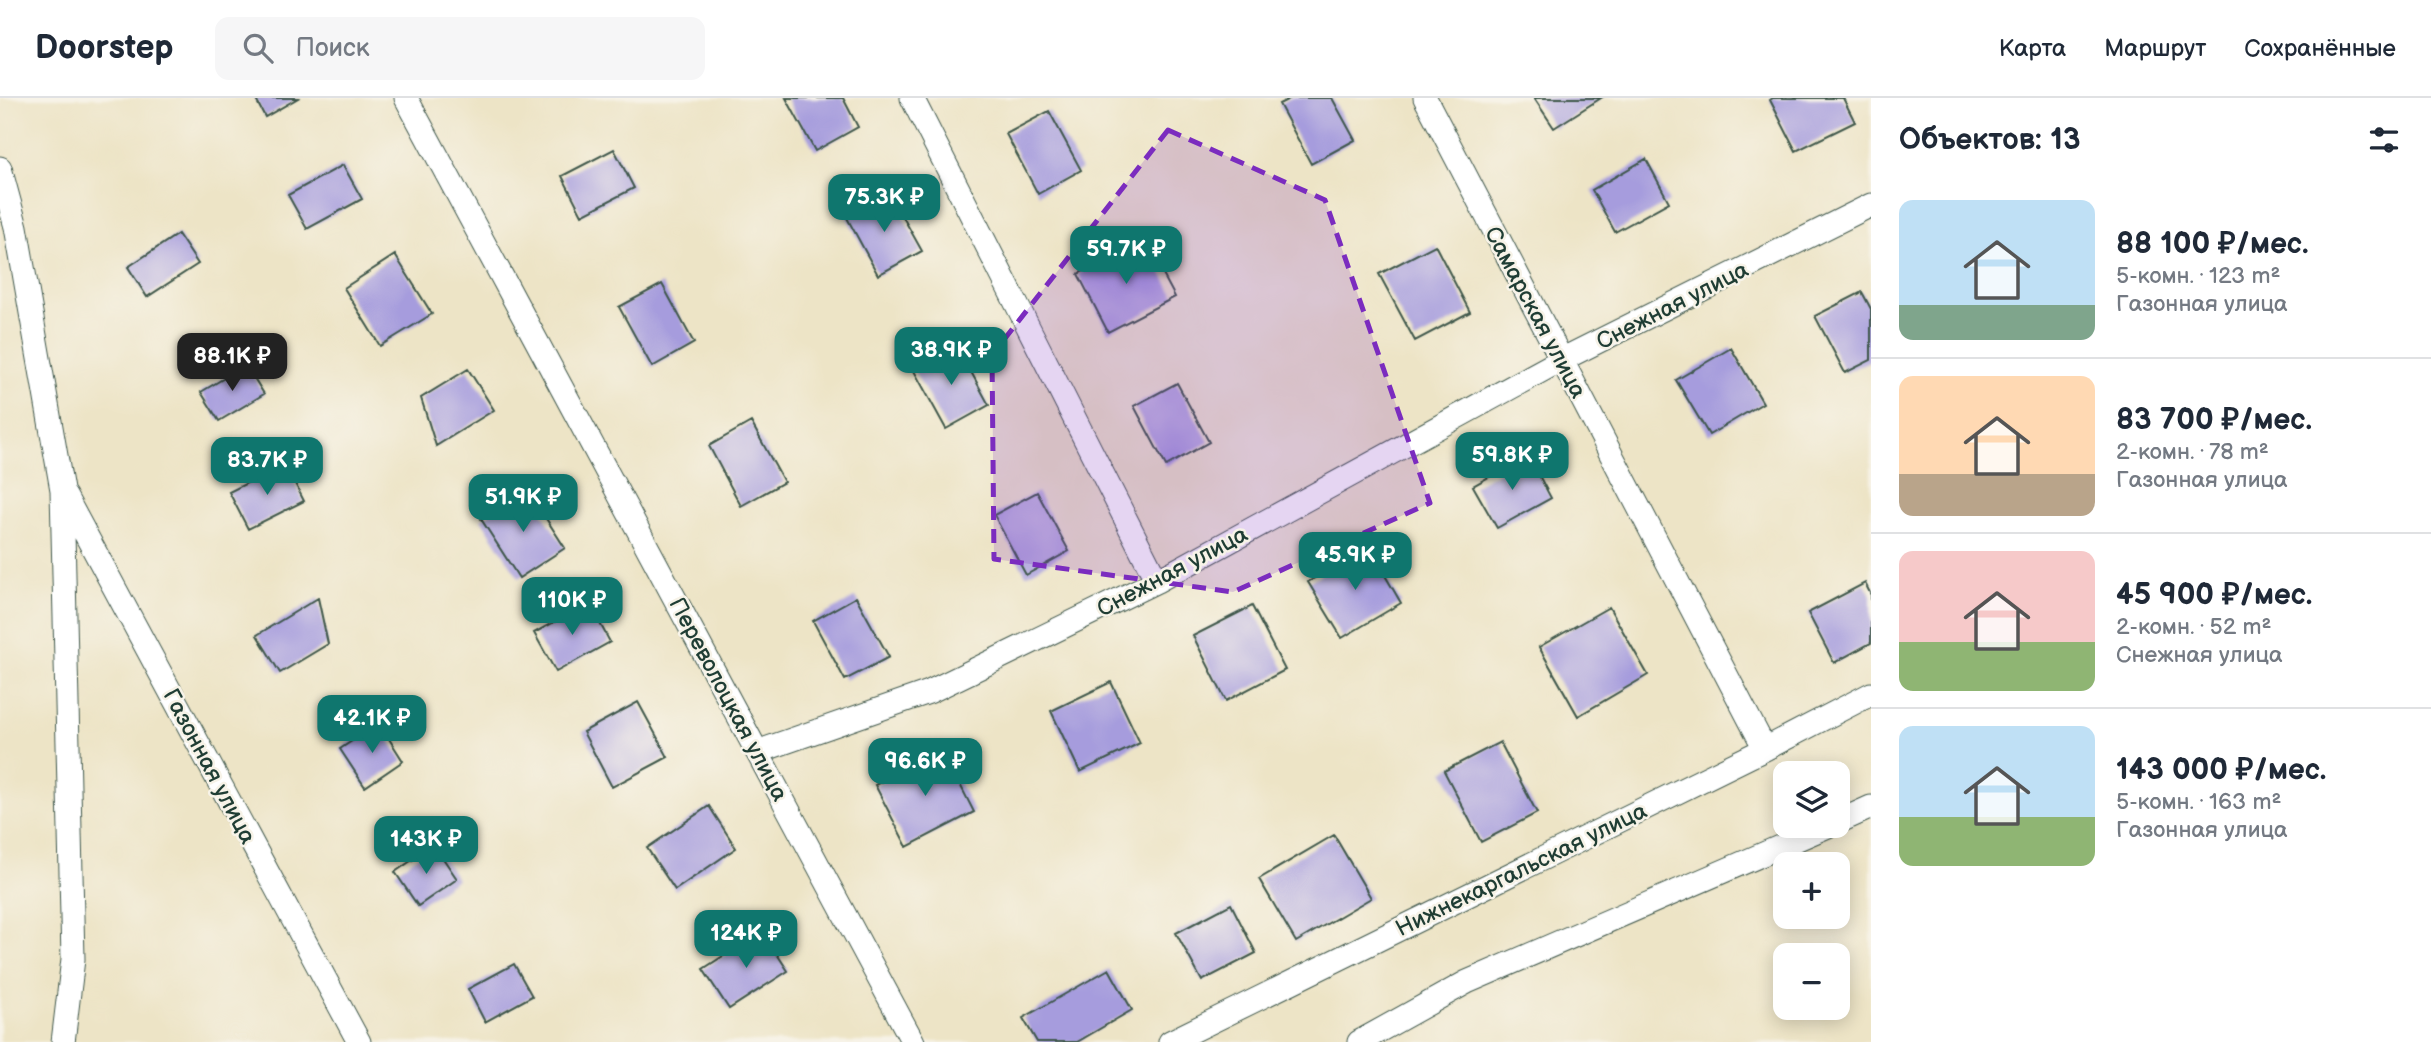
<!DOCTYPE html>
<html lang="ru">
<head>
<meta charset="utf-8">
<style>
  :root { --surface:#fff; --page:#f6f6f7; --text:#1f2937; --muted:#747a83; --line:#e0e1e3; --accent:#0f766e }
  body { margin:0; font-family:"Balsamiq Sans",sans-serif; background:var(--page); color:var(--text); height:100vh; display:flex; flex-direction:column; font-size:26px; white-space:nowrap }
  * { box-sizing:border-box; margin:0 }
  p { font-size:23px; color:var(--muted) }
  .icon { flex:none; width:38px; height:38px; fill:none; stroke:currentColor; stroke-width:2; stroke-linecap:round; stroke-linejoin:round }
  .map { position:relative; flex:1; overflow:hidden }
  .details { display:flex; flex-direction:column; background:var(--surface); width:560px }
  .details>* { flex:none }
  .controls { position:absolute; left:1773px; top:663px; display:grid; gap:14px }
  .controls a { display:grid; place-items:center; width:77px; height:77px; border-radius:14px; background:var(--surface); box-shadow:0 4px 18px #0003; font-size:35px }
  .price { position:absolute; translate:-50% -60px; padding:0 16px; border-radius:14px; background:var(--accent); color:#fff; font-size:23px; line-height:46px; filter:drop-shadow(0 2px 4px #0008) }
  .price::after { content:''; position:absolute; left:50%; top:42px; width:21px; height:16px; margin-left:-10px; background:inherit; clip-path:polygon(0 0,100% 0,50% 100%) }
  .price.on { background:#222; color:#fff }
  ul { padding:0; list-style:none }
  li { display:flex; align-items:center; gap:21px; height:175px; padding:0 28px }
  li+li { border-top:2px solid var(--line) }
  li span { display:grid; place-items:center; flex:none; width:196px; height:140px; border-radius:14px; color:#555 }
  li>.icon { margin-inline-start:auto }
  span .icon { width:84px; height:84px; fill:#fffc; stroke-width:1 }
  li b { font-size:30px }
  h2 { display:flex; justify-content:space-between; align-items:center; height:84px; padding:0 28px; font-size:30px }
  header { display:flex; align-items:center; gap:42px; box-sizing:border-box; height:98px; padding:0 35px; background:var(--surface); border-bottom:2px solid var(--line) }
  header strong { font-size:33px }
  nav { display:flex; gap:38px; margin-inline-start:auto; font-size:24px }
  .search { width:490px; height:63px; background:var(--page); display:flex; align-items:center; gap:18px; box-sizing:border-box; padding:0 24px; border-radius:14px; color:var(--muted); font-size:26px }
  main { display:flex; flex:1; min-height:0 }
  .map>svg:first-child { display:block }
  .building { fill:#a69cdd }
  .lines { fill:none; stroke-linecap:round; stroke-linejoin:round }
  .minor-casing { stroke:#3e564a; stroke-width:25 }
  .minor { stroke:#fff; stroke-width:23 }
  .marked { fill:#7b2cbf; fill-opacity:0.2; stroke:#7b2cbf; stroke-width:5; stroke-dasharray:14 9; stroke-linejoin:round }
  .labels { text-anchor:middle; stroke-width:5; stroke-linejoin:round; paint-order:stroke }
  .street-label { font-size:23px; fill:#1f3d34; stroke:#f7f3e8 }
</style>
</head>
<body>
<header>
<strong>Doorstep</strong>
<div class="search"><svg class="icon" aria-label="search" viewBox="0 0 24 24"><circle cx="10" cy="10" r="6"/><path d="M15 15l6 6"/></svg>Поиск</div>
<nav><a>Карта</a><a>Маршрут</a><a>Сохранённые</a></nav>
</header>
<main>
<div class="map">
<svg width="1871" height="944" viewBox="0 0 1871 944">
  <rect width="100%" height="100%" fill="#f7f3e8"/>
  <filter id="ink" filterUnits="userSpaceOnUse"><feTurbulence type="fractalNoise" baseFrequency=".0143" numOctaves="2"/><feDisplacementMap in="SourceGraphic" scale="14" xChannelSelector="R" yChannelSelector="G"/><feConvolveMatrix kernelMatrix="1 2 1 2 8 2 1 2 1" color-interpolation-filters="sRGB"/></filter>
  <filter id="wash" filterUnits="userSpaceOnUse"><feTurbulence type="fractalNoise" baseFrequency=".00686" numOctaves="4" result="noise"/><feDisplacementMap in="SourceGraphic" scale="28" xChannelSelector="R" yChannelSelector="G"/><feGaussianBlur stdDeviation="1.57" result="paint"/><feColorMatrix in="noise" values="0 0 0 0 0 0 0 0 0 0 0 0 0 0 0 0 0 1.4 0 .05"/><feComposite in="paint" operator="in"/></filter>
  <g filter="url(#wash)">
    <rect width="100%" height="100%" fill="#ede4c6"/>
    <g id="blocks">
      <path class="building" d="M255,0h43l-33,19z
        M786,0h57l15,29 -43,24z
        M1291,0h41l23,42 -44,24 -32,-60z
        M1534,0h67l-47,30z
        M1773,0h70l12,24 -59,29 -26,-51z
        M1049,13l32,59 -43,24 -32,-60z
        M614,51l20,39 -52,27 -20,-39z
        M1646,61l23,43 -54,30 -23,-42z
        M343,67l19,34 -55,30 -19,-34z
        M889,94l33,59 -44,24 -32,-59z
        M178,136l20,30 -51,33 -19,-30z
        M1144,141l31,58 -67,35 -30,-58z
        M1435,147l35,67 -55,29 -36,-67z
        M395,157l37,59 -52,32 -36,-58z
        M662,186l32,59 -42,24 -33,-60z
        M1862,194l9,17v51l-26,13 -30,-57z
        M957,248l32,59 -43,24 -33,-60z
        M1731,250l32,55 -54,32 -33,-55z
        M246,267l18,29 -45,27 -18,-29z
        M468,271l26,41 -58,36 -15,-48z
        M1177,285l32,59 -43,24 -32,-60z
        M751,324l33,60 -43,24 -32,-60z
        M1528,357l23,43 -54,30 -24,-42z
        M285,366l19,37 -56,28 -19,-37z
        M527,391l38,59 -46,30 -38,-59z
        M1037,394l32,59 -43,24 -32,-60z
        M1368,448l33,57 -59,35 -34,-56z
        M1865,485l6,12v48l-37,20 -26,-50z
        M856,499l33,60 -44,23 -32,-59z
        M318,500l10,46 -48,29 -23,-38z
        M589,505l21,39 -54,30 -22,-39z
        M1252,508l33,64 -59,31 -33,-65z
        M1609,509l39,68 -70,41 -39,-69z
        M1111,584l29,61 -60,29 -29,-61z
        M638,604l30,55 -56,30 -29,-55z
        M379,625l24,38 -38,26 -25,-38z
        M1500,644l37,71 -56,29 -37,-71z
        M942,651l32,63 -67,35 -32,-62z
        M709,708l27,42 -61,42 -28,-42z
        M1334,737l37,63 -75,44 -37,-63z
        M434,747l23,34 -39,27 -23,-34z
        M1231,806l25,49 -54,28 -26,-48z
        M762,833l26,40 -59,38 -26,-40z
        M514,866l18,32 -47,26 -17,-33z
        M1109,871l23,41 -55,32h-40l-14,-24z"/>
    </g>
  </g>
  <g filter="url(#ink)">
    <use href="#blocks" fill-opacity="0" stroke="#3e564a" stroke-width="2"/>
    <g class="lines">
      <g class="minor-casing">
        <path id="minor" d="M406,0l507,944
          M912,0l245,483
          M1425,0l340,651
          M0,70l16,59 46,263 11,469 -10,83
          M65,398l294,546
          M757,654l172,-60 228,-111 404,-221 310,-155
          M1838,724l33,-15
          M1170,944l595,-293 106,-55
          M1359,944l108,-60 361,-156"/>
      </g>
      <use href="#minor" class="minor"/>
    </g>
  </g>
  <path class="marked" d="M1168,32l157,70 105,303 -197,89 -239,-33 -2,-204z"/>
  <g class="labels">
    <g class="street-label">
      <text transform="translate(1672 207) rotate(-27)" y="8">Снежная улица</text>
      <text transform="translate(1536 214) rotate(62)" y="8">Самарская улица</text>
      <text transform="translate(1172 473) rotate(-28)" y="8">Снежная улица</text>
      <text transform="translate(729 601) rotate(62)" y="8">Переволоцкая улица</text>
      <text transform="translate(210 668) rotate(62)" y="8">Газонная улица</text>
      <text transform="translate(1521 771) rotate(-26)" y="8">Нижнекаргальская улица</text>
    </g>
  </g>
</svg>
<div class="controls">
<a><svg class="icon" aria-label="layers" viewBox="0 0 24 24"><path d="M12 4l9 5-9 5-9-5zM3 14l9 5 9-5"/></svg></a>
<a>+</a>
<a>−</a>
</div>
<b class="price" style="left:884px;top:136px">75.3K ₽</b>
<b class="price" style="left:1126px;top:188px">59.7K ₽</b>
<b class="price" style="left:951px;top:289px">38.9K ₽</b>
<b class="price on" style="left:232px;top:295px">88.1K ₽</b>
<b class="price" style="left:1512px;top:394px">59.8K ₽</b>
<b class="price" style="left:267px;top:399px">83.7K ₽</b>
<b class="price" style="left:523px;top:436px">51.9K ₽</b>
<b class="price" style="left:1355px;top:494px">45.9K ₽</b>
<b class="price" style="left:572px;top:539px">110K ₽</b>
<b class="price" style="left:372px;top:657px">42.1K ₽</b>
<b class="price" style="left:925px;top:700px">96.6K ₽</b>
<b class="price" style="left:426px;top:778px">143K ₽</b>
<b class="price" style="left:746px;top:872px">124K ₽</b>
</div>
<section class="details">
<h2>Объектов: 13<svg class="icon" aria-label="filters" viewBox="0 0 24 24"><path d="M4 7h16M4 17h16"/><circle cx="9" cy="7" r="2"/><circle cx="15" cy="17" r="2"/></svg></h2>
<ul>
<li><span style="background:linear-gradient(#bfe0f5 75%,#7fa58c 0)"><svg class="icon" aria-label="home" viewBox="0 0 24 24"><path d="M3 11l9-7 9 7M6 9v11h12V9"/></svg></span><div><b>88 100 ₽/мес.</b><p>5-комн. · 123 m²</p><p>Газонная улица</p></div></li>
<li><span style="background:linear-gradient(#ffd9b3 70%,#b9a48a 0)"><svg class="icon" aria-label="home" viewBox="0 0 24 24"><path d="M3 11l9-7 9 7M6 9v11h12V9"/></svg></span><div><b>83 700 ₽/мес.</b><p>2-комн. · 78 m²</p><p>Газонная улица</p></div></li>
<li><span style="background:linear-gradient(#f6c9c9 65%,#8fb573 0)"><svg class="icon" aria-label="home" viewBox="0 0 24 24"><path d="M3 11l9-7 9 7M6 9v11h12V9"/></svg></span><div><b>45 900 ₽/мес.</b><p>2-комн. · 52 m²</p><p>Снежная улица</p></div></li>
<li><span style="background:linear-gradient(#bfe0f5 65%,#8fb573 0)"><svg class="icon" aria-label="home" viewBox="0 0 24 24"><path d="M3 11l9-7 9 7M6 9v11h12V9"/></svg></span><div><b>143 000 ₽/мес.</b><p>5-комн. · 163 m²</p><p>Газонная улица</p></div></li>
</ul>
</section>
</main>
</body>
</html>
